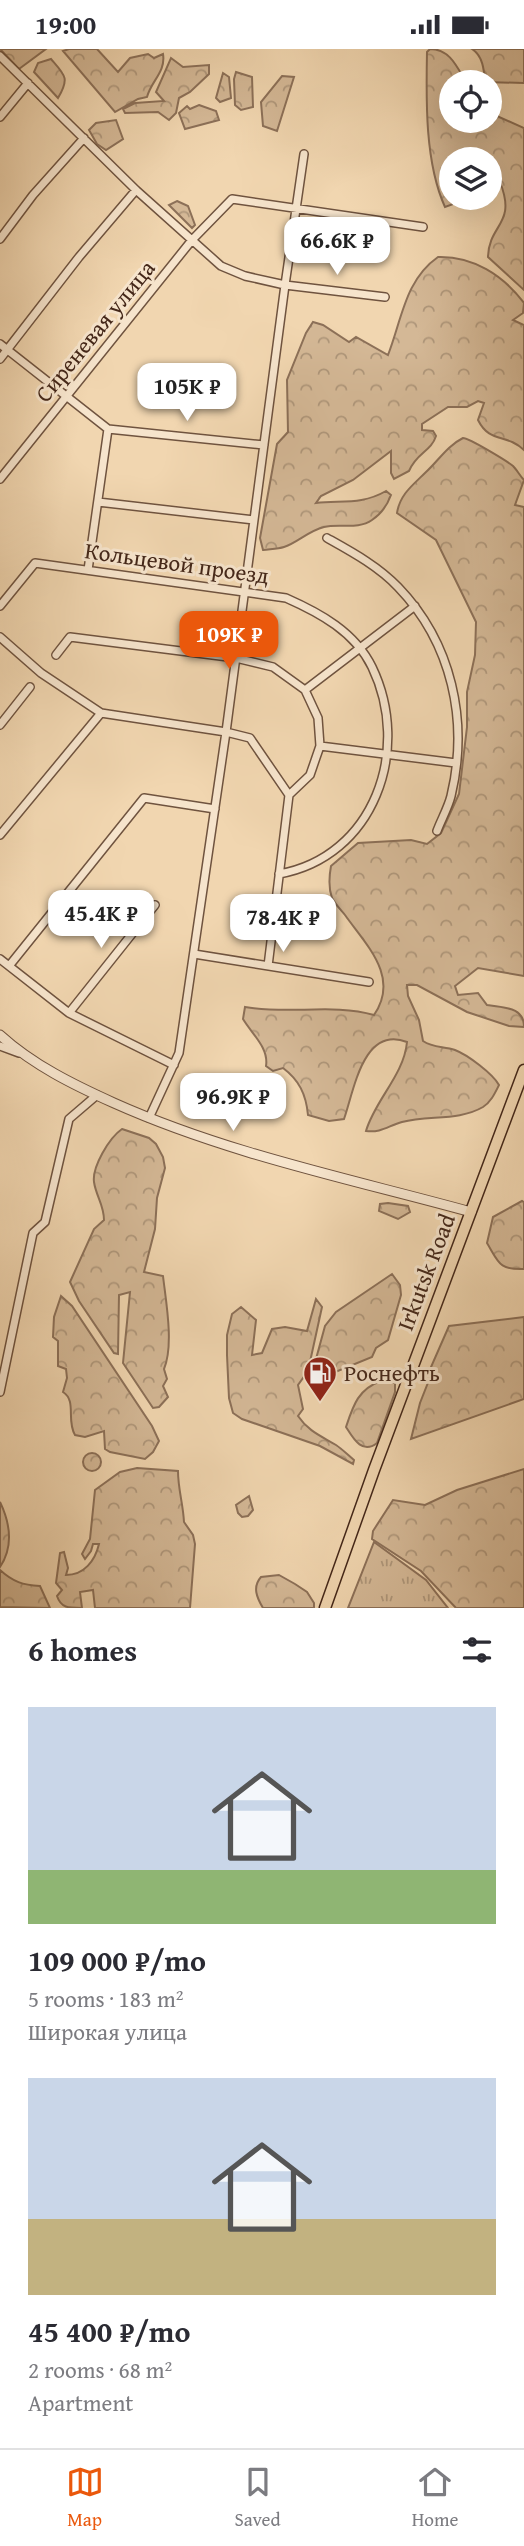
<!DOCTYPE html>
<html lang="en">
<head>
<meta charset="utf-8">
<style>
  :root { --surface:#fff; --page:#f2f2f3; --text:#2b2b33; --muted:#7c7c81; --line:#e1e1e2; --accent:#ea580c }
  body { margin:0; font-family:"Gentium Book Plus",serif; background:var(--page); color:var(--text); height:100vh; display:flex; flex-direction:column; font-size:26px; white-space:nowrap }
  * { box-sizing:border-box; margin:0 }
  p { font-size:23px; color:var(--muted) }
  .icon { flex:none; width:38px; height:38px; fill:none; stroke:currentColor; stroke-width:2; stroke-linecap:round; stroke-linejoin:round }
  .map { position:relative; height:1559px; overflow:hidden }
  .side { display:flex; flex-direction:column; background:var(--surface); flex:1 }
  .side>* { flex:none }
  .fabs { position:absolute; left:439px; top:21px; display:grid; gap:14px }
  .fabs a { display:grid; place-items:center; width:63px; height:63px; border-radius:50%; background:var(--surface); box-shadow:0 7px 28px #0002; font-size:35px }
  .price { position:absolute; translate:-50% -60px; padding:0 16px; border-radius:14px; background:#fff; color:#222; font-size:23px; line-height:46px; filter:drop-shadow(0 2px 4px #0008) }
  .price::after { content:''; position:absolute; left:50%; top:42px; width:21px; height:16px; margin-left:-10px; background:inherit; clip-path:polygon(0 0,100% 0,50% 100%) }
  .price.selected { background:var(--accent); color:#fff }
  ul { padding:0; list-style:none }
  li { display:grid; align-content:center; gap:14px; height:371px; padding:0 28px }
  li span { display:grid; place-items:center; height:217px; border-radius:0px; color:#555 }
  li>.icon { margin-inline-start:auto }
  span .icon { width:126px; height:126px; fill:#fffc; stroke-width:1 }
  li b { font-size:30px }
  h2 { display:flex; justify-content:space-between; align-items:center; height:84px; padding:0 28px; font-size:30px }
  .status { display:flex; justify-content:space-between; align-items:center; height:49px; padding:0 35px; background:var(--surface); direction:ltr }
  .status svg { height:19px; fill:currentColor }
  .menu { display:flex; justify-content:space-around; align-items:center; height:98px; border-top:2px solid var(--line); background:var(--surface); font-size:19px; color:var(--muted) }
  .menu a { display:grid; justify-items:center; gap:4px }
  .menu .selected { color:var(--accent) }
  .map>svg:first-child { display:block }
  .grass { fill:url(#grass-tufts); stroke:#8c7058; stroke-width:2 }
  .forest { fill:url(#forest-crowns); stroke:#8c7058; stroke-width:2 }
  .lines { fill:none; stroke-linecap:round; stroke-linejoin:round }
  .minor-casing { stroke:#6f533f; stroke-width:10 }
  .tertiary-casing { stroke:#6f533f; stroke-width:11 }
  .primary-casing { stroke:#442719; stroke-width:13 }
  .minor { stroke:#f6e4cc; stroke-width:7 }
  .tertiary { stroke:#f6e4cc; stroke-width:9 }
  .primary { stroke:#f1d6b0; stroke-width:10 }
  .labels { text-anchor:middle; stroke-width:6; stroke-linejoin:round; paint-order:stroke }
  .street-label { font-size:23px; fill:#442719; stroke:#f6e4cc }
  .poi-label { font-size:23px; fill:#442719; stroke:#f6e4cc; text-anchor:start }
</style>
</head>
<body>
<div class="status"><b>19:00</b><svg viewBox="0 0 49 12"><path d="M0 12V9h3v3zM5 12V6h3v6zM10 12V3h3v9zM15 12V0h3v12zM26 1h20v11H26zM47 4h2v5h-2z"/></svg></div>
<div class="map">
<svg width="524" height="1559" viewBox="0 0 524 1559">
  <defs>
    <pattern id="grass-tufts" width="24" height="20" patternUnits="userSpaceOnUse" patternTransform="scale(1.75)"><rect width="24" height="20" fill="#d4b896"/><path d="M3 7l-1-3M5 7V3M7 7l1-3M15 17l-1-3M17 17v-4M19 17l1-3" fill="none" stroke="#ae967a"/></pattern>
    <pattern id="forest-crowns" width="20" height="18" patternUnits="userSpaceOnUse" patternTransform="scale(1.75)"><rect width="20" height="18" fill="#d4b896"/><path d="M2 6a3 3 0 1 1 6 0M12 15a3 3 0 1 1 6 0" fill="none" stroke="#ae967a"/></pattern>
  </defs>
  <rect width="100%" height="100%" fill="#f1d6b0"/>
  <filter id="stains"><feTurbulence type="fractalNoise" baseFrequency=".00286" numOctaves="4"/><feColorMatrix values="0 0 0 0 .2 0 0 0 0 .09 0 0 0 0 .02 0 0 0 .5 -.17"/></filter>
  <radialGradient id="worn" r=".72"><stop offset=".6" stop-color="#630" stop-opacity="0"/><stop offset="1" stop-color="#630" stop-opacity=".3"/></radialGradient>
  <path class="grass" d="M374,1493l52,38 22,28h-100z"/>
  <path class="forest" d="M0,0h46l-27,20z
    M69,0h28l21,23 12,-14 18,-4 6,4 9,-4c3,18 -12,27 -16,43l-9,2 -23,13 -52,-61z
    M430,0c20,0 27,18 36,33h-14v39h38v-12l9,8 25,11v162l-36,-33c1,-34 29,-32 12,-75l-10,-1v-22h-38v39h10l-3,4 -14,5c-20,-44 -19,-106 -18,-155z
    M472,0h52v34l-39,-1c-1,-12 -2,-26 -13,-33z
    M171,9l12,9 26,-2v9l-19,18 -11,6 -3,15 -7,7 -11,-8 -33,1 -2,-4 12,-6 29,-2 -8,-9z
    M51,10c14,16 19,19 7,39l-24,-26 4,-9z
    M236,23l16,5 1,30 -12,3 -6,-5 -1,-26z
    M223,24l6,4 2,21 -11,4 -4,-4z
    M282,27l12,1 -17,54 -14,-5 -2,-24z
    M199,56l17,6 3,9 -34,9 -6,-16 8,-7 3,3z
    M116,71l7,19 -17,11 -9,-6 -8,-14 7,-7z
    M177,152l11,5 7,19 -3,3 -23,-23z
    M438,208c35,-1 65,18 86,46l-1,10 -10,7 11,5v125c-18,-17 -34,-6 -46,-30l6,-17 -6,-2 -11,6h-19l-26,17v6l11,1 3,5c-5,16 -19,16 -27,35l-15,8 -3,-6v-22l-38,29 -32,16 -5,7c25,-3 46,2 70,-12l5,4c-4,11 -10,19 -19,25 -14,10 -33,3 -48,7 -16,4 -27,16 -40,20 -6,2 -14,2 -21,3l-3,-12 17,-94 11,-12 -1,-52 19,-47 7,-11 10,3 26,17 7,-5 32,18c14,-36 17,-75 50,-98z
    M463,389c6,0 44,23 50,28 4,4 7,10 11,14l-9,25 9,2v469l-46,-8 -23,18 3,9 20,-2 9,12c16,3 37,1 37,22l-15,-1 -42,-14 -50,-27h-10l1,11 11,24 4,21c10,7 21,5 32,9 13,5 38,24 44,35 -4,8 -8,17 -16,22 -24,14 -54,8 -81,15 -14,4 -21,11 -36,9 9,-31 38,-56 41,-89 -44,-17 -53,49 -63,77l-15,2 -21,-6c-2,-21 -9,-35 -25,-47l-10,3 -7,-5c3,-18 -14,-32 -23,-47l2,-12c43,8 88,-4 129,8 26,-38 -7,-69 -29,-100 -4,-5 -10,-11 -13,-17 -4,-11 -3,-21 -1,-32l27,-23 53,-3 16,4 14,-11 18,-39 8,-67v-35l8,-37 1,-33 -40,-82 -39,-27c3,-19 16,-28 29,-41 13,-12 21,-26 37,-34z
    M122,1080l27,9 7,6 7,13 2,11 -8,30 -2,31 -11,43 19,4c3,26 11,69 1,93l3,10 -4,7 5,11 -9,10 -6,1 -30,-45 7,-71 -11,3 -1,59 -4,-1 -35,-52 -9,-19 24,-53 10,-9c0,-15 -8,-24 -10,-38 -2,-15 15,-44 28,-53z
    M522,1152l2,1v67c-25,1 -25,-6 -37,-26l6,-26z
    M388,1154l20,3 2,6 -12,7 -19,-8 1,-7z
    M392,1225l8,11 1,10 -13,45 -12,8 -4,9 -44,18h-13l-2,-5 12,-44 11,-14z
    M61,1247l11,10 80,120 7,15 -6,11 -8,7 -35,-7 -5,-3 -1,-18 -19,6 -10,-2c-9,-15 2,-34 -12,-43l4,-14 -1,-9 -8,-3v-25l-5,-4 1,-20z
    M316,1250l6,8 -14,64 -10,14 5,24 -5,7c10,15 23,20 38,29 6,4 12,10 18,15l-1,4 -33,-18 -78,-27 -9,-6 -4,-15 -2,-43v-20l5,-21 9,-7 15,13 -4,35 10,-2 10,-24 13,-2 22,4z
    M524,1268v82l-113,40 9,-36 9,-23 2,-13 18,-41z
    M381,1332l14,2v9l-18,51c-15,12 -24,-5 -31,-16 7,-21 12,-38 35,-46z
    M83 1413a9 9 0 1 1 18 0a9 9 0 1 1-18 0Z
    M137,1419l41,3c0,18 5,32 6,51l9,13 2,9 -5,64h-95l-2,-18 -13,2 2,16c-14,0 -21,0 -25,-12l5,-6 -6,-7 4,-30 4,-1 4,16 -2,7c18,0 29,-14 33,-31h-6l-2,7 -6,8 -3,-5 8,-15 5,-49 25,-18z
    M524,1420v139h-68l-35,-37 -49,-32 1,-8 20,-31 32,5 32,-15z
    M249,1447l4,14 -5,6 -6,1 -4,-4 -2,-8z
    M0,1453c10,21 14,44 0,65z
    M0,1521c13,12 23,15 40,16l10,22 -50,-1z
    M279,1526l16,9 12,8 7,11v5h-51c-6,-10 -11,-21 -2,-31z"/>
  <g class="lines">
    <g class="minor-casing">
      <path id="minor" d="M0,7l136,134 85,76 24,10 40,9 -59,447 -47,321 -30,65
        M0,68l28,-34
        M304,105l-19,131 100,12
        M0,190l33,-44 51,-57
        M0,295l108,85
        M0,310l79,-102 57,-67
        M108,380l156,16
        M0,430l192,-239 40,-41 191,28
        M98,453l156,18
        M327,489c25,14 51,28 71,49 54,56 71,134 53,209 -3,12 -10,24 -14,35
        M88,521l20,-141
        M0,557l35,-43 251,35c34,15 69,34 86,69 40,83 2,190 -93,207
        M0,588l41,36 60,40
        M56,606l14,-18 166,21 37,9 32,23 13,28 2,28 -10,29 -21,20
        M305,641l110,-84
        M0,676l30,-38
        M320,697l136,17
        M0,786l101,-122 125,19 24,6 39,57 -21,171
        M194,905l175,28
        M0,910l69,54 105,52
        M9,917l135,-168 71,11
        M69,964l86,-108
        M0,997l19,7
        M0,1343l33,-159 12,-11 24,-103 28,-24"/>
    </g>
    <g class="tertiary-casing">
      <path id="tertiary" d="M0,986c33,30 74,50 114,68 114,51 237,76 357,109"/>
    </g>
    <g class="primary-casing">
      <path id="primary" d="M325,1559l49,-138 150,-400"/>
    </g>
    <use href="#minor" class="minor"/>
    <use href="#tertiary" class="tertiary"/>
    <use href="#primary" class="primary"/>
  </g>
  <defs>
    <g id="fuel-pin" transform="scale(1.75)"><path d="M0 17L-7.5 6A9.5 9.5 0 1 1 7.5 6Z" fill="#8f2418" stroke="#f6e4cc"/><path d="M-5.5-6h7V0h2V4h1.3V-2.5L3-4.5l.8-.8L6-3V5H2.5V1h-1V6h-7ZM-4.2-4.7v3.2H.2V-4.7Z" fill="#fff"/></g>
  </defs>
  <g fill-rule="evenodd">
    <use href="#fuel-pin" x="320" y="1324"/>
  </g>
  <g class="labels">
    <g class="street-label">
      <text transform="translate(95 282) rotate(-51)" y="8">Сиреневая улица</text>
      <text transform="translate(177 514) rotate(8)" y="8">Кольцевой проезд</text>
      <text transform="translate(426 1223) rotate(-69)" y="8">Irkutsk Road</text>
    </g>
    <g class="poi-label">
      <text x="344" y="1332">Роснефть</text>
    </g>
  </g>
  <rect width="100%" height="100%" filter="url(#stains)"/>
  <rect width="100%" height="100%" fill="url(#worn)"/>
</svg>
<div class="fabs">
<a><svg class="icon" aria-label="locate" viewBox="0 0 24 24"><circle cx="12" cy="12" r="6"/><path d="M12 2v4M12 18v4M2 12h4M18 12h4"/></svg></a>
<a><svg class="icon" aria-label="layers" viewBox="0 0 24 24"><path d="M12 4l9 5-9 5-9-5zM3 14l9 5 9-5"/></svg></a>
</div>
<b class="price" style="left:337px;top:228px">66.6K ₽</b>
<b class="price" style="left:187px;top:374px">105K ₽</b>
<b class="price selected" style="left:229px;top:622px">109K ₽</b>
<b class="price" style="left:101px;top:901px">45.4K ₽</b>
<b class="price" style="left:283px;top:905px">78.4K ₽</b>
<b class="price" style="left:233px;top:1084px">96.9K ₽</b>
</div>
<section class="side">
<h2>6 homes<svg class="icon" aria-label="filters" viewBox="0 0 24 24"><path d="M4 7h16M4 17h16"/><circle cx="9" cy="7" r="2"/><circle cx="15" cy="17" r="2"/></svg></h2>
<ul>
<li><span style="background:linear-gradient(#c9d6e8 75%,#8fb573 0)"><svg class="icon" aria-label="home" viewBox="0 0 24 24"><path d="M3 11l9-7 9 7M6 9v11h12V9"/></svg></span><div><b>109 000 ₽/mo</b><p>5 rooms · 183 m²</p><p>Широкая улица</p></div></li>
<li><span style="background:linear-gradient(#c9d6e8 65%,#c2b280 0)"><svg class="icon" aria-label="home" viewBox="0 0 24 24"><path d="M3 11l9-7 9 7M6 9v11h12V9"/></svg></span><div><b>45 400 ₽/mo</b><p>2 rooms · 68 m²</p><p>Apartment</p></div></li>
</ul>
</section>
<nav class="menu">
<a class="selected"><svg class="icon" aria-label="map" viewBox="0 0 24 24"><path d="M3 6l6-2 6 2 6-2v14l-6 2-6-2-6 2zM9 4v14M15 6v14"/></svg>Map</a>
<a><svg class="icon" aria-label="saved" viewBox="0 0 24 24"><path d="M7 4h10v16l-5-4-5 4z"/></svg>Saved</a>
<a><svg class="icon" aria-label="home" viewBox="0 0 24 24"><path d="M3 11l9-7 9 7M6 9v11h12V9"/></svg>Home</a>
</nav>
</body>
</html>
